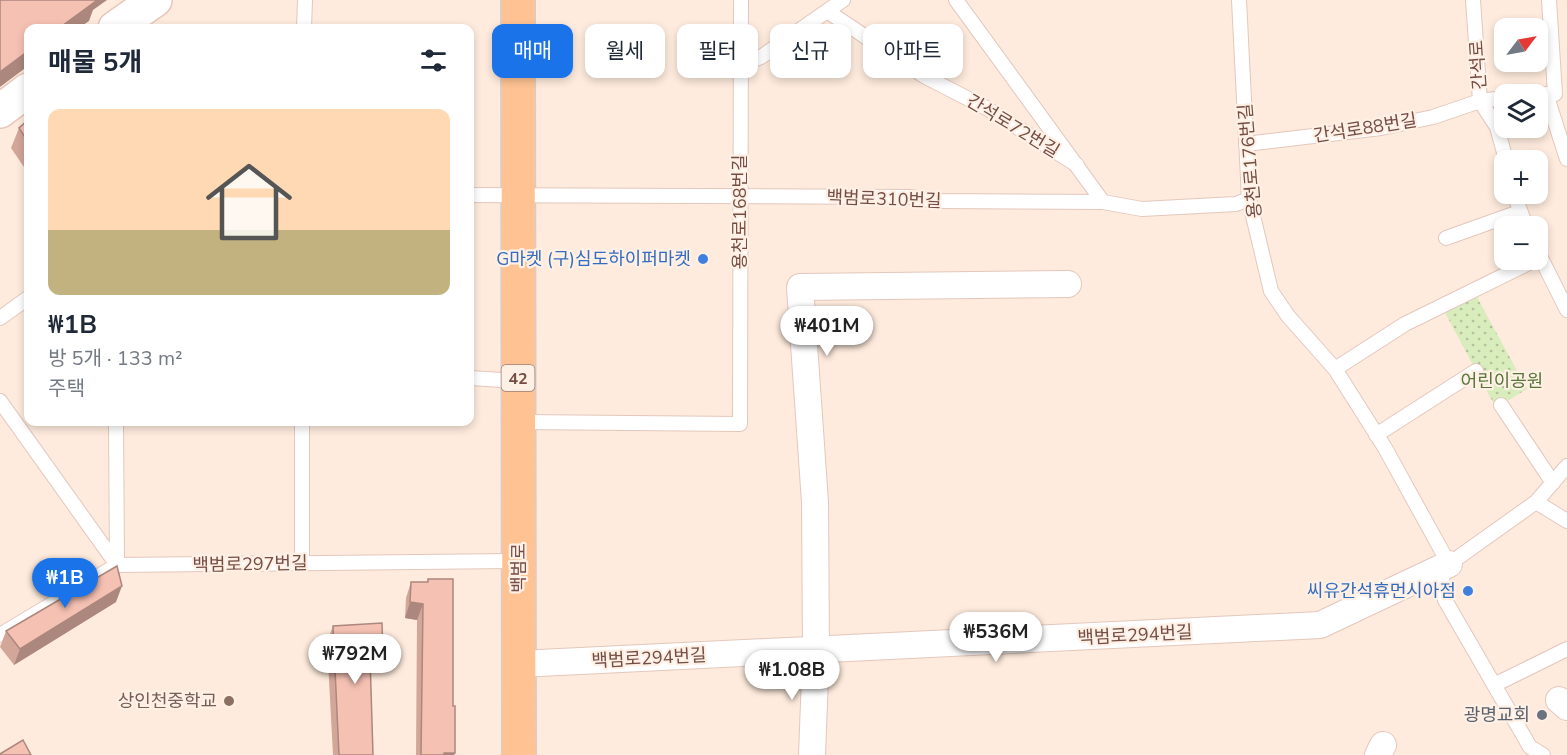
<!DOCTYPE html>
<html lang="ko">
<head>
<meta charset="utf-8">
<style>
  :root { --surface:#fff; --page:#f2f2f3; --text:#1f2937; --muted:#747a83; --line:#e0e1e3; --accent:#1a73e8 }
  body { margin:0; font-family:"Nunito Sans","Noto Sans KR",sans-serif; background:var(--page); color:var(--text); height:100vh; display:flex; flex-direction:column; font-size:22px; white-space:nowrap }
  * { box-sizing:border-box; margin:0 }
  p { font-size:20px; color:var(--muted) }
  .icon { flex:none; width:33px; height:33px; fill:none; stroke:currentColor; stroke-width:2; stroke-linecap:round; stroke-linejoin:round }
  .map { position:relative; flex:1; overflow:hidden }
  .sheet { position:absolute; left:24px; top:24px; width:450px; height:402px; display:flex; flex-direction:column; background:var(--surface); border-radius:12px; box-shadow:0 3px 9px #0003 }
  .sheet>* { flex:none }
  .hud { position:absolute; left:492px; top:24px; width:570px; height:54px; display:flex; gap:12px }
  .needle { width:39px; rotate:58deg }
  .fabs { position:absolute; left:1494px; top:18px; display:grid; gap:12px }
  .fabs a { display:grid; place-items:center; width:54px; height:54px; border-radius:12px; background:var(--surface); box-shadow:0 3px 9px #0003; font-size:30px }
  .price { position:absolute; translate:-50% -51px; padding:0 14px; border-radius:21px; background:#fff; color:#222; font-size:20px; line-height:39px; filter:drop-shadow(0 2px 3px #0008) }
  .price::after { content:''; position:absolute; left:50%; top:36px; width:18px; height:14px; margin-left:-9px; background:inherit; clip-path:polygon(0 0,100% 0,50% 100%) }
  .price.current { background:var(--accent); color:#fff }
  ul { padding:0; list-style:none }
  li { display:grid; align-content:center; gap:12px; height:318px; padding:0 24px }
  li+li { border-top:2px solid var(--line) }
  li span { display:grid; place-items:center; height:186px; border-radius:12px; color:#555 }
  li>.icon { margin-inline-start:auto }
  span .icon { width:108px; height:108px; fill:#fffc; stroke-width:1 }
  li b { font-size:26px }
  h2 { display:flex; justify-content:space-between; align-items:center; height:72px; padding:0 24px; font-size:26px }
  .pill { padding:0 21px; border-radius:12px; background:var(--surface); box-shadow:0 3px 9px #0003; font-size:21px; line-height:54px }
  .pill.current { background:var(--accent); color:#fff }
  .map>svg:first-child { display:block }
  .park { fill:url(#park-dots) }
  .lines { fill:none; stroke-linecap:round; stroke-linejoin:round }
  .lane-casing { stroke:#e4c7bc; stroke-width:16 }
  .street-casing { stroke:#e4c7bc; stroke-width:28 }
  .secondary-casing { stroke:#eac6b9; stroke-width:36 }
  .primary-casing { stroke:#d8cdcb; stroke-width:36 }
  .lane { stroke:#fff; stroke-width:14 }
  .street { stroke:#fff; stroke-width:26 }
  .secondary { stroke:#fff; stroke-width:33 }
  .primary { stroke:#ffc393; stroke-width:33 }
  .wall { fill:#d3a69a }
  .shaded-wall { fill:#ac877d }
  .building { fill:#f5c1b3; stroke:#ac877d; stroke-width:1.5 }
  .shop-dot { fill:#3f7fe0; stroke:#fff0e5; stroke-width:2 }
  .education-dot { fill:#8d6e63; stroke:#fff0e5; stroke-width:2 }
  .worship-dot { fill:#6b7280; stroke:#fff0e5; stroke-width:2 }
  .labels { text-anchor:middle; stroke-width:4.5; stroke-linejoin:round; paint-order:stroke }
  .shield { fill:#fff0e5; stroke:#9e7e74; stroke-width:1.5 }
  .shield-label { font-size:16px; font-weight:bold; fill:#754d44 }
  .street-label { font-size:18px; fill:#754d44; stroke:#fff0e5 }
  .shop-label { font-size:18px; fill:#366cbe; stroke:#fff0e5; text-anchor:end }
  .park-label { font-size:18px; fill:#577639; stroke:#fff0e5 }
  .education-label { font-size:18px; fill:#785e54; stroke:#fff0e5; text-anchor:end }
  .worship-label { font-size:18px; fill:#5b616d; stroke:#fff0e5; text-anchor:end }
</style>
</head>
<body>
<div class="map">
<svg width="1567" height="755" viewBox="0 0 1567 755">
  <defs>
    <pattern id="park-dots" width="8" height="8" patternUnits="userSpaceOnUse" patternTransform="scale(1.5)"><rect width="8" height="8" fill="#d8ecbc"/><path d="M2 2h.1M6 6h.1" fill="none" stroke="#b4c19a" stroke-width="1.8" stroke-linecap="round"/></pattern>
  </defs>
  <rect width="100%" height="100%" fill="#feebdd"/>
  <path class="park" d="M1472,288l55,101 -31,19 -55,-103z"/>
  <g class="lines">
    <g class="lane-casing">
      <path id="lane" d="M956,0l147,202
        M1239,0l10,199 22,92 17,25 47,53 50,79 64,116
        M1473,0l7,101 17,26 9,33
        M1549,0l6,94
        M827,11l97,65 64,33 89,56
        M304,28l1,-28
        M741,65l20,-8 82,-57
        M1546,94l21,65
        M1246,144l135,-16 52,-11 47,-16 24,-3
        M1514,194l12,32
        M470,195l440,2 27,4 166,1 39,7 94,-5 13,-5
        M1446,238l73,-26
        M1538,252l29,58
        M0,318l28,-20
        M1335,369l70,-45 130,-64
        M470,378l48,3
        M0,401l117,164
        M1501,405l52,78
        M116,422l1,143
        M302,422v141
        M519,422l221,2 1,-424
        M1376,435l100,-64
        M1536,502l31,19
        M0,635l117,-70 402,-4
        M1494,685l73,-36
        M1543,755l-13,-8 -85,-147 -3,-23 7,-13 87,-62 31,-36"/>
    </g>
    <g class="street-casing">
      <path id="street" d="M519,664l801,-39 129,-61
        M1559,700l8,7
        M812,755l4,-105 -1,-148 -15,-215 268,-3
        M1378,755l5,-10"/>
    </g>
    <g class="secondary-casing">
      <path id="secondary" d="M115,28l40,-28
        M0,111l28,-21"/>
    </g>
    <g class="primary-casing">
      <path id="primary" d="M518,0l1,755"/>
    </g>
    <use href="#lane" class="lane"/>
    <use href="#street" class="street"/>
    <use href="#secondary" class="secondary"/>
    <use href="#primary" class="primary"/>
  </g>
  <path class="wall" d="M28,120v53l-17,-25 8,-20z
    M428,579l25,127 2,47 -1,2h-38l1,-135 -12,-2 1,-20 5,-16h16z
    M116,602l-102,63 -14,-18 6,-16z
    M333,626l44,46 -7,1 3,82h-40l-6,-113z"/>
  <path class="shaded-wall" d="M91,0h16l-14,10 -4,11 -10,7h-20z
    M28,51v15l-28,21v-15z
    M122,586l-6,16 -102,63 6,-16z
    M410,602l13,2 -6,16 -12,-2z
    M370,657h13l-6,15 -13,1z
    M444,753h11l-1,2h-10z"/>
  <path class="building" d="M0,0h96v1l-37,27h-31v23l-28,21z
    M28,120v22l-9,-14z
    M117,566l5,20 -102,63 -14,-18z
    M428,579h25v127h2v47h-11v2h-23l2,-151 -13,-2 1,-20h17z
    M382,623l1,34h-13l3,98h-34l-6,-129z
    M23,740l8,15h-31v-1z"/>
  <g class="shop-dot">
    <circle cx="703" cy="259" r="6"/>
    <circle cx="1468" cy="591" r="6"/>
  </g>
  <circle class="education-dot" cx="229" cy="701" r="6"/>
  <circle class="worship-dot" cx="1542" cy="715" r="6"/>
  <g class="labels">
    <rect class="shield" x="501.5" y="365" width="33" height="26" rx="4.5"/>
    <g class="shield-label">
      <text x="518" y="384">42</text>
    </g>
    <g class="street-label">
      <text transform="translate(1478 65) rotate(-94)" y="6">간석로</text>
      <text transform="translate(1013 126) rotate(31)" y="6">간석로72번길</text>
      <text transform="translate(1365 128) rotate(-9)" y="6">간석로88번길</text>
      <text transform="translate(1250 161) rotate(-95)" y="6">용천로176번길</text>
      <text transform="translate(884 199) rotate(2)" y="6">백범로310번길</text>
      <text transform="translate(740 212) rotate(-90)" y="6">용천로168번길</text>
      <text transform="translate(250 564) rotate(-1)" y="6">백범로297번길</text>
      <text transform="translate(519 568) rotate(-90)" y="6">백범로</text>
      <text transform="translate(1135 635) rotate(-3)" y="6">백범로294번길</text>
      <text transform="translate(649 658) rotate(-3)" y="6">백범로294번길</text>
    </g>
    <g class="shop-label">
      <text x="691" y="265">G마켓 (구)심도하이퍼마켓</text>
      <text x="1456" y="597">씨유간석휴먼시아점</text>
    </g>
    <g class="park-label">
      <text x="1502" y="387">어린이공원</text>
    </g>
    <g class="education-label">
      <text x="217" y="707">상인천중학교</text>
    </g>
    <g class="worship-label">
      <text x="1530" y="721">광명교회</text>
    </g>
  </g>
</svg>
<div class="fabs">
<a><svg class="needle" viewBox="-14 -14 28 28"><path d="M0-13l5 13h-10z" fill="#e53935"/><path d="M0 13l5-13h-10z" fill="#747a83"/></svg></a>
<a><svg class="icon" aria-label="layers" viewBox="0 0 24 24"><path d="M12 4l9 5-9 5-9-5zM3 14l9 5 9-5"/></svg></a>
<a>+</a>
<a>−</a>
</div>
<b class="price" style="left:827px;top:357px">₩401M</b>
<b class="price current" style="left:65px;top:609px">₩1B</b>
<b class="price" style="left:996px;top:663px">₩536M</b>
<b class="price" style="left:355px;top:685px">₩792M</b>
<b class="price" style="left:792px;top:701px">₩1.08B</b>
<div class="hud">
<a class="pill current">매매</a>
<a class="pill">월세</a>
<a class="pill">필터</a>
<a class="pill">신규</a>
<a class="pill">아파트</a>
</div>
<section class="sheet">
<h2>매물 5개<svg class="icon" aria-label="filters" viewBox="0 0 24 24"><path d="M4 7h16M4 17h16"/><circle cx="9" cy="7" r="2"/><circle cx="15" cy="17" r="2"/></svg></h2>
<ul>
<li><span style="background:linear-gradient(#ffd9b3 65%,#c2b280 0)"><svg class="icon" aria-label="home" viewBox="0 0 24 24"><path d="M3 11l9-7 9 7M6 9v11h12V9"/></svg></span><div><b>₩1B</b><p>방 5개 · 133 m²</p><p>주택</p></div></li>
</ul>
</section>
</div>
</body>
</html>
